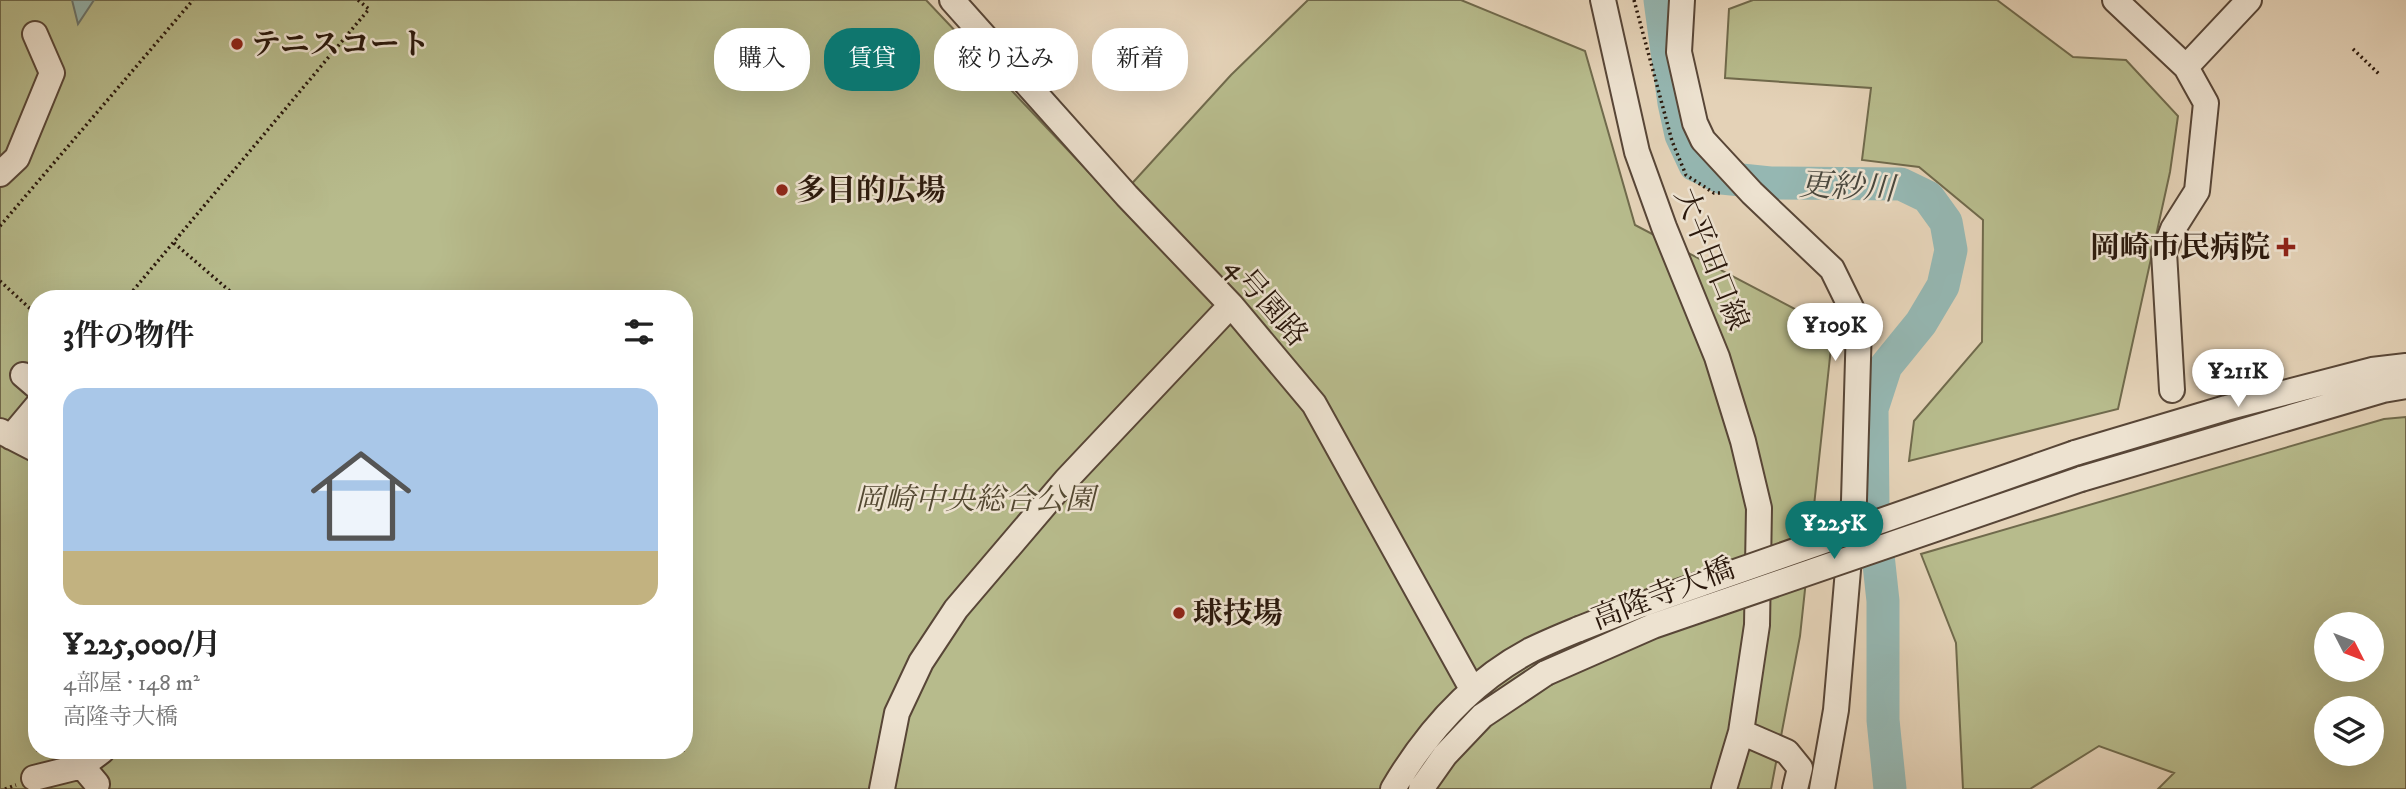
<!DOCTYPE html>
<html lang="ja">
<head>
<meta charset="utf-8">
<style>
  :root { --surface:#fff; --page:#f6f6f6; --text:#222; --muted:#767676; --line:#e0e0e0; --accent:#0f766e }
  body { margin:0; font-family:"IM FELL DW Pica","Noto Serif JP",serif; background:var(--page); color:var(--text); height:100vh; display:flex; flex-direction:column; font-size:26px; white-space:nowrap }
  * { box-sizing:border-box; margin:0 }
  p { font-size:23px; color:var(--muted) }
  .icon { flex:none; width:38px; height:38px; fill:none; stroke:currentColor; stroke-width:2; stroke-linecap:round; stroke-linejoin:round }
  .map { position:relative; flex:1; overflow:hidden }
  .sheet { position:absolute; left:28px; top:290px; width:665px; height:469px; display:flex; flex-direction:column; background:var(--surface); border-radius:28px; box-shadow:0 7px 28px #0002 }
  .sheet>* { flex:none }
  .guide { position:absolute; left:714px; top:28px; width:665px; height:63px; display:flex; gap:14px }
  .needle { width:46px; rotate:132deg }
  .tools { position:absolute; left:2314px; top:612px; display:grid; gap:14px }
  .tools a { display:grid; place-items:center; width:70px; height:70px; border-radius:50%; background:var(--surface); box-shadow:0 7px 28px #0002; font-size:35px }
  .price { position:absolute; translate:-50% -60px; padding:0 16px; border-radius:24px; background:#fff; color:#222; font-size:23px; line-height:46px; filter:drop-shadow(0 2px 4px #0008) }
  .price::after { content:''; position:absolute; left:50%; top:42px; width:21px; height:16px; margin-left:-10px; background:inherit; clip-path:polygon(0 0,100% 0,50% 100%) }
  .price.current { background:var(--accent); color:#fff }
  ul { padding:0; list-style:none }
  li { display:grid; align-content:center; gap:14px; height:371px; padding:0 35px }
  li+li { border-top:2px solid var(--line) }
  li span { display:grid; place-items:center; height:217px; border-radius:21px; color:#555 }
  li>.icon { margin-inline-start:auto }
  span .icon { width:126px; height:126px; fill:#fffc; stroke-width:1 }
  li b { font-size:30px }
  h2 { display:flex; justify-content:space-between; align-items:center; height:84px; padding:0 35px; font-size:30px }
  .tag { padding:0 24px; border-radius:28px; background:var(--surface); box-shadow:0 7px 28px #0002; font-size:24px; line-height:63px }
  .tag.current { background:var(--accent); color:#fff }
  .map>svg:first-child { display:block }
  .green { fill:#b7bb8c; stroke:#706a4c; stroke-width:2; fill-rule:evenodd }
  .water { fill:#95b7b2; stroke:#6a7770; stroke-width:2 }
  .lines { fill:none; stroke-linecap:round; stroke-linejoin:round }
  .river { stroke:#95b7b2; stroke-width:33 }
  .minor-casing { stroke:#584637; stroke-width:28 }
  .path { stroke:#2a180c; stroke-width:3.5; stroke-dasharray:2 3.5; stroke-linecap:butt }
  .minor { stroke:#ede2d0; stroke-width:24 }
  .minor-bridge-casing { stroke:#584637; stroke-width:28; stroke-linecap:butt }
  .minor-bridge { stroke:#ede2d0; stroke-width:24 }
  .poi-dot { fill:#8f2418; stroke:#ede2d0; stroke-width:2.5 }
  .labels { text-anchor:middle; stroke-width:5; stroke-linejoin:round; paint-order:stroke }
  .poi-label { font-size:30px; font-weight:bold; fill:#2a180c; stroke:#ede2d0; text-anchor:start }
  .street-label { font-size:30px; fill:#2a180c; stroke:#ede2d0 }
  .park-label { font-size:30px; font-style:italic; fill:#544932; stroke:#ede2d0 }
  .water-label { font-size:32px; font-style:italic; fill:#4a483e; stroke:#ede2d0 }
</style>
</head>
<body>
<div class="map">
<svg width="2406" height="789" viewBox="0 0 2406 789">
  <rect width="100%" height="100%" fill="#e4d2b7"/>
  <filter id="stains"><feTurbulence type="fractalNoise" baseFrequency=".00286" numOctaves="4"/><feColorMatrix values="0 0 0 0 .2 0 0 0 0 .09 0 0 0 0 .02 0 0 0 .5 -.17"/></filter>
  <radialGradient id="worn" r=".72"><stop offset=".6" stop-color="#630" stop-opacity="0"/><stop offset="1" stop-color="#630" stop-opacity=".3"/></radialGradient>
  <path class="green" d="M0,0h926l190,201 115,-126 77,-75h153l124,51 50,174 198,104 -33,307 -29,153h-1771zM37,299h647v452h-647z
    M1753,0h244l76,57 53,3 52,56 -8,56 -52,237 -209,52 5,-40 68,-79 1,-122 -64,-53 -57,-7 9,-72 -146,-10 4,-69z
    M2406,417v372h-248l16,-16 -75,-27 -69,43h-67l-7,-146 -35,-89 463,-135zM2326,625h45v45h-45zM2326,709h45v45h-45z"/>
  <path class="water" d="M72,0h22l-16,24z"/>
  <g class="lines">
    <path class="river" d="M1660,0l14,103 7,32 14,30 27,13 48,5 131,1 27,13 18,25 5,28 -8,36 -22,37 -35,43 -14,43 1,100 10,92v119l7,69"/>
    <g class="minor-casing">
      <path id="minor" d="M952,0l175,196 104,109 83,99 158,285
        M1603,0l34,152 27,75 53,130 26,84 16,67 -2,117 -16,107 -17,57
        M1682,0l-3,52 16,71 8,17 49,53 80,76 27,55 -5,176 -18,210 -14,79
        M2115,0l71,67 20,36 -9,88 -24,38 -9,23 8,138
        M2186,67l63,-67
        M0,174l17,-16 35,-85 -17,-39
        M23,375l14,12
        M0,431l37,19
        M11,437l26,-31
        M2075,453l151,-45 146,-38 34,-4
        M2081,479l302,-89 23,-4
        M1741,732l46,20 13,16 -5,21
        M82,766l15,18
        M34,778l48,-12 20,-15
        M882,789l15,-76 24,-51 35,-53 110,-129 165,-175
        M1393,789c33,-56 78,-107 136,-138 16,-8 33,-15 50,-22
        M1421,789l24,-34 37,-39 64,-43"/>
    </g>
    <path class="path" d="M1634,0l38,141 14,34 28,18h9
      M2353,49l26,25
      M0,226l193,-226
      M174,243l65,56
      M0,281l37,34
      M126,299l243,-290 -11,-9
      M5,789l11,-4"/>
    <use href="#minor" class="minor"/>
    <g class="minor-bridge-casing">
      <path id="minor-bridge" d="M1579,629l56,-22 440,-154
        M1546,673l107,-47 428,-147"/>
    </g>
    <use href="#minor-bridge" class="minor-bridge"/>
  </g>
  <g class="poi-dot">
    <circle cx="237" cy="44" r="7"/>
    <circle cx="782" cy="190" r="7"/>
    <path d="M2282.5 236.5h7v7h7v7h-7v7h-7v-7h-7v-7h7z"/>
    <circle cx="1179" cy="613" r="7"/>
  </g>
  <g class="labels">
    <g class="poi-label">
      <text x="251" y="54">テニスコート</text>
      <text x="796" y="200">多目的広場</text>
      <text x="2270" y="257" text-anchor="end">岡崎市民病院</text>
      <text x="1193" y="623">球技場</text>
    </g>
    <g class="street-label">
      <text transform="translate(1712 259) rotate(68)" y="10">大平田口線</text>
      <text transform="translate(1267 301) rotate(49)" y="10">4号園路</text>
      <text transform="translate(1663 593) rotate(-21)" y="10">高隆寺大橋</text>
    </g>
    <g class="park-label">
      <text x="975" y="509">岡崎中央総合公園</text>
    </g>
    <g class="water-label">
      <text transform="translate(1847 186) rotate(3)" y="11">更紗川</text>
    </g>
  </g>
  <rect width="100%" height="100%" filter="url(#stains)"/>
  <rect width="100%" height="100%" fill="url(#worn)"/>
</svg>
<div class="tools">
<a><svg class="needle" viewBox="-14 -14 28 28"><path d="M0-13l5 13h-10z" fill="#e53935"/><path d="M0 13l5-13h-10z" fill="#767676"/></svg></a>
<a><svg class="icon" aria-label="layers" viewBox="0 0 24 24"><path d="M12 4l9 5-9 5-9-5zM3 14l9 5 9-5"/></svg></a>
</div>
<b class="price" style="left:1835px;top:363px">¥109K</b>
<b class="price" style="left:2238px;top:409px">¥211K</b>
<b class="price current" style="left:1834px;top:561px">¥225K</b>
<div class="guide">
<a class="tag">購入</a>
<a class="tag current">賃貸</a>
<a class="tag">絞り込み</a>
<a class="tag">新着</a>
</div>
<section class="sheet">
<h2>3件の物件<svg class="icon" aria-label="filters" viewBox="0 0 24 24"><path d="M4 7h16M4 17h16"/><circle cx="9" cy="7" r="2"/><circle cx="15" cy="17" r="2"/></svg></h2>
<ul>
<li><span style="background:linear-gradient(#a9c7e8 75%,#c2b280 0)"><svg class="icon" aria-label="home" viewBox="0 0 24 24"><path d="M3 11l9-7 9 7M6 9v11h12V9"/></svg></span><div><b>¥225,000/月</b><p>4部屋 · 148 m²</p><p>高隆寺大橋</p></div></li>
</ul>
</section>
</div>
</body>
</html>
